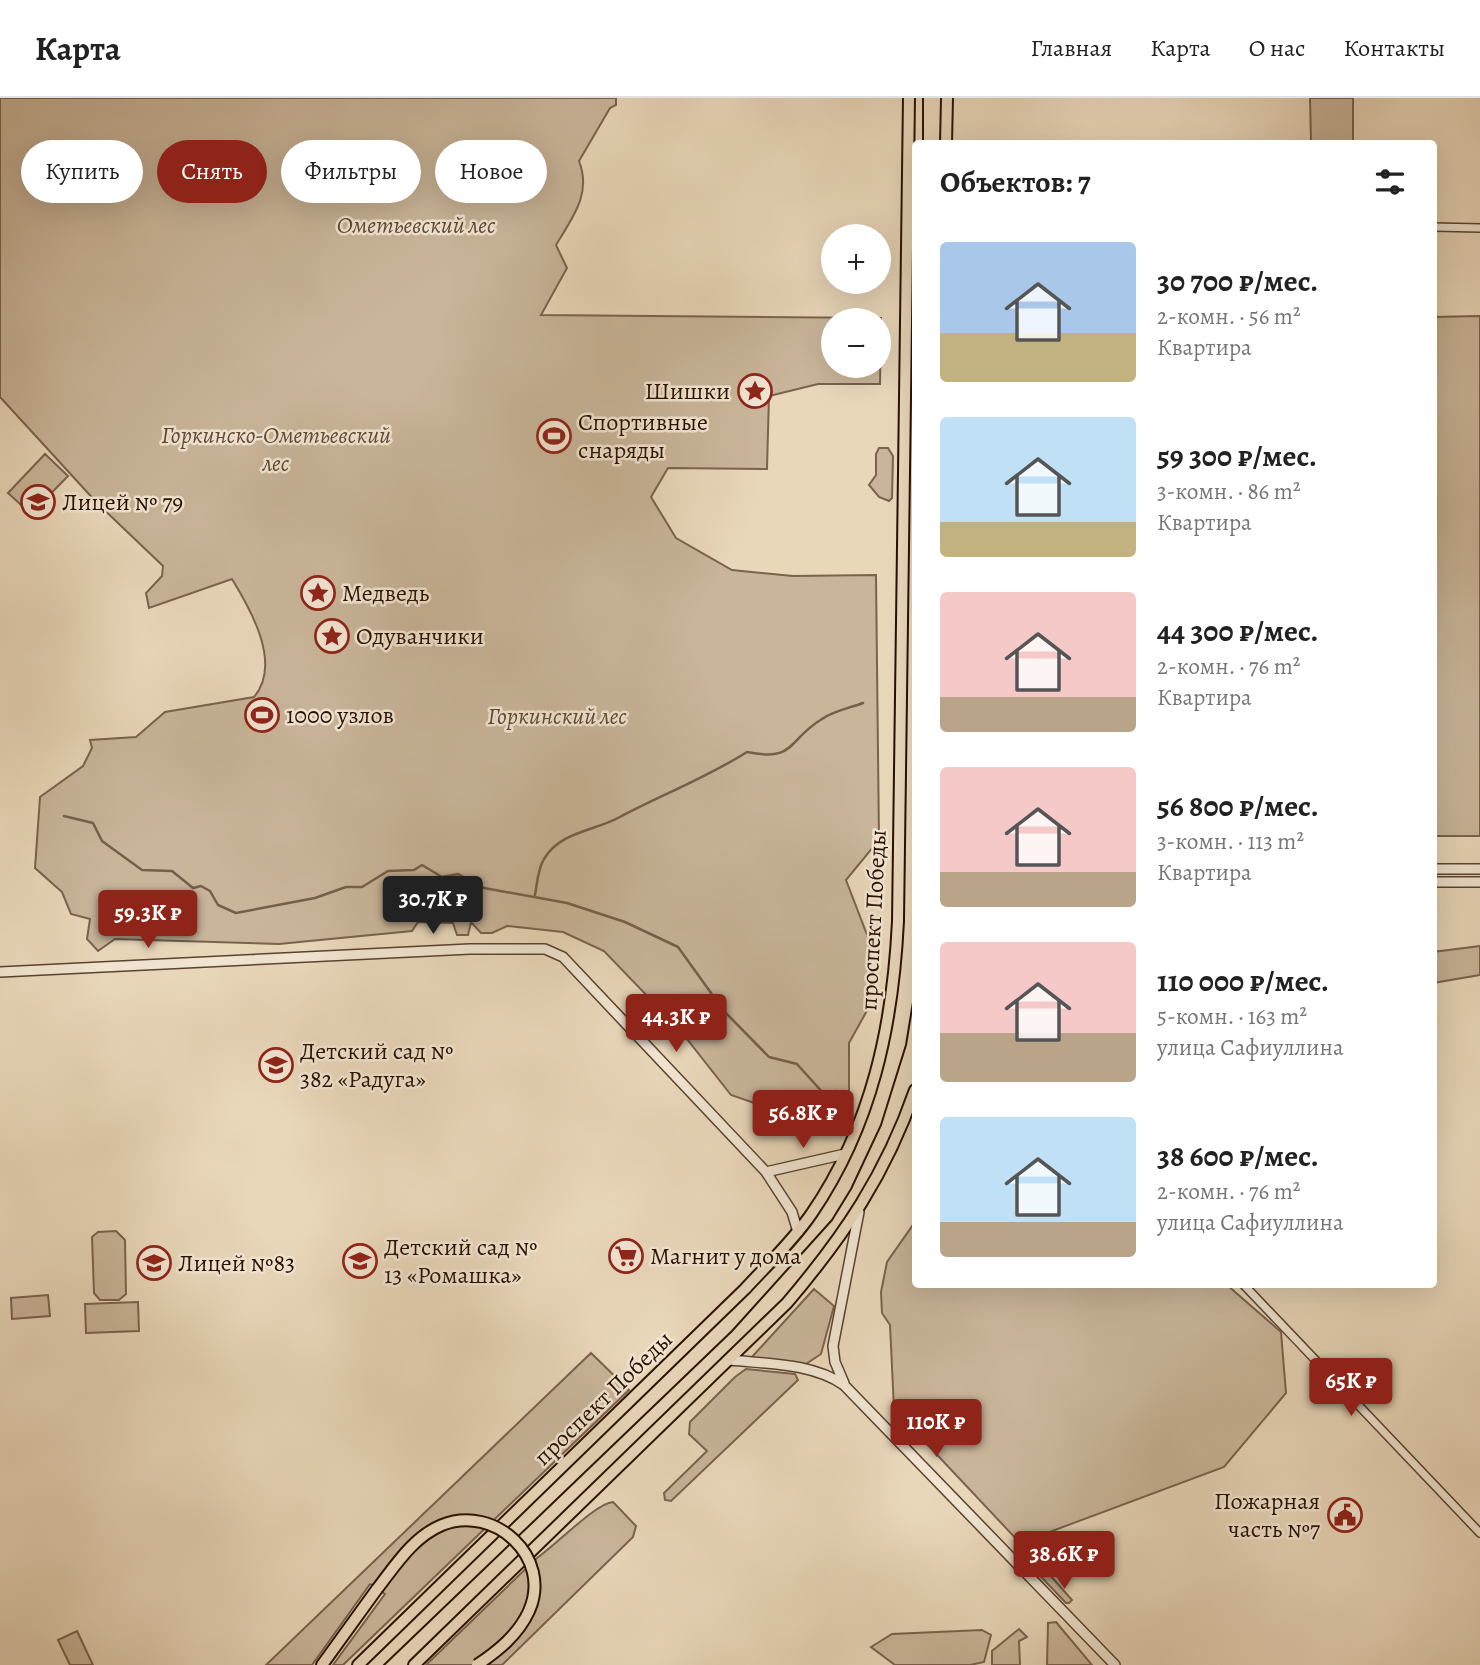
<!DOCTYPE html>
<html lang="ru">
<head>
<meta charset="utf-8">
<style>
  :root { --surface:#fff; --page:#f2f2f2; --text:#222; --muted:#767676; --line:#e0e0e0; --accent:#8f2418 }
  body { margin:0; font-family:Alegreya,serif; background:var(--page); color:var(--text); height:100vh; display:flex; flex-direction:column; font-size:26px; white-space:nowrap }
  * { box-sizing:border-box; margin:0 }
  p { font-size:23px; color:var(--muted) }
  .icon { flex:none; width:38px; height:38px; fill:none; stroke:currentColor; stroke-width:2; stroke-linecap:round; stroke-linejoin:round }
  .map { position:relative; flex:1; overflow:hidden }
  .panel { position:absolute; left:912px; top:42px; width:525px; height:1148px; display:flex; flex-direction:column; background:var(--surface); border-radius:7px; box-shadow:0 7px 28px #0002 }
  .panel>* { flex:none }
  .top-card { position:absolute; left:21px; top:42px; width:665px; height:63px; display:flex; gap:14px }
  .controls { position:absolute; left:821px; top:126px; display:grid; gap:14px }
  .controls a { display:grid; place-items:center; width:70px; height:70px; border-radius:50%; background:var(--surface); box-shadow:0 7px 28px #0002; font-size:35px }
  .price { position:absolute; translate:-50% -60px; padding:0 16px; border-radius:7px; background:var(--accent); color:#fff; font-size:23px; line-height:46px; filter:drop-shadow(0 2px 4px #0008) }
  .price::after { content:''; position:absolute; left:50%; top:42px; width:21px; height:16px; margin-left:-10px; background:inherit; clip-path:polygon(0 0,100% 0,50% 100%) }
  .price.current { background:#222; color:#fff }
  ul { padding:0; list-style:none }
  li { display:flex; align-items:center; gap:21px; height:175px; padding:0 28px }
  li span { display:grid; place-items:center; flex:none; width:196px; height:140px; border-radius:7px; color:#555 }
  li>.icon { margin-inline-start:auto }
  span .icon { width:84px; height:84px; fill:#fffc; stroke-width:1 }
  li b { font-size:30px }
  h2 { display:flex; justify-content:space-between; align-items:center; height:84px; padding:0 28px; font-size:30px }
  .tag { padding:0 24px; border-radius:32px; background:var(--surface); box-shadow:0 7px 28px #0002; font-size:24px; line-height:63px }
  .tag.current { background:var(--accent); color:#fff }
  header { display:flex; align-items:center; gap:42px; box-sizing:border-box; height:98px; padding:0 35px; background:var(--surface); border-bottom:2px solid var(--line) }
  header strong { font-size:33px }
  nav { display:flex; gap:38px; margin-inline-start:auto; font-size:24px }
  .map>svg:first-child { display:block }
  .green { fill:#c9b59a; stroke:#7a624d; stroke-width:2; fill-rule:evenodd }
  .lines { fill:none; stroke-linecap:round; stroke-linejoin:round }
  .stream { stroke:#765f4a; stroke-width:2.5 }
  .minor-casing { stroke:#5a422e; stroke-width:10 }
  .tertiary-casing { stroke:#5a422e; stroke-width:12 }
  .primary-casing { stroke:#2a1000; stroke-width:14 }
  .minor { stroke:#f1e5d2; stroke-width:7 }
  .tertiary { stroke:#f1e5d2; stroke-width:9 }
  .primary { stroke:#e9d7ba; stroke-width:10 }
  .tram { stroke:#2a1000; stroke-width:2 }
  .primary-bridge-casing { stroke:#2a1000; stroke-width:14; stroke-linecap:butt }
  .primary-bridge { stroke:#e9d7ba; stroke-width:10 }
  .labels { text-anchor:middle; stroke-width:5; stroke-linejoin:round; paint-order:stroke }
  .park-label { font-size:24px; font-style:italic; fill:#624a36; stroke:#f1e5d2 }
  .poi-label { font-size:24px; fill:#2a1000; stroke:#f1e5d2; text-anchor:start }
  .street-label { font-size:24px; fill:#2a1000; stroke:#f1e5d2 }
</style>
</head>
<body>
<header>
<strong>Карта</strong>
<nav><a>Главная</a><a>Карта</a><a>О нас</a><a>Контакты</a></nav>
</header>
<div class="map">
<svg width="1480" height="1567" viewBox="0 0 1480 1567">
  <rect width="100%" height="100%" fill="#e9d7ba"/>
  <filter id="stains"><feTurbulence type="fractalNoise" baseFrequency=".00286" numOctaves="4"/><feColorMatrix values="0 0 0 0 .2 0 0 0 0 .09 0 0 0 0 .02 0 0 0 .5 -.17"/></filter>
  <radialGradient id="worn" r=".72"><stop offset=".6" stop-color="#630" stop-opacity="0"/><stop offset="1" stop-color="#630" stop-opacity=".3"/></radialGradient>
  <path class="green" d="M0,0h616v7l-6,3 -31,53c13,33 -7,57 -23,84l11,23 -26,47 340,3 -1,66h-62l-49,12 -2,73 -99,-1 -17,29 25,41 56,32 61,6 83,-1 3,265 -33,40 23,60v67l-20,36v50l-25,34 -93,-32 -52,-66 -75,-78 -41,-19 -56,-6 -15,7h-11l-10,-11 -3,13h-11l-4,-12 -35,-1 -6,9 -133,13 -164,-5 -17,12 -11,-12 3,-20 -19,-5 -9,-22 -27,-24 5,-71 43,-31 9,-18 -2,-8 46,-3 29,-25 89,-15c28,-33 -3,-87 -22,-118l-83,29 -3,-15 16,-17 1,-10 -65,-62 -98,-107zM833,222h45v46h-45z
    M1310,0h43v45h-42z
    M1480,218v520h-47v-519z
    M879,350h9l5,8 -1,42 -3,3 -10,-4 -10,-12 7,-10v-21z
    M45,356l23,22 -37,38 -23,-21z
    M1480,848v29l-47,8v-31z
    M915,1124v62l312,1 54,47 5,61 -62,74 -204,76 -126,-134 -4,-84 -8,-12 -1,-21 6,-30z
    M116,1133l9,9 1,54 -7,6h-19l-6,-7 -2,-56 6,-5z
    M814,1191l20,17 -13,48 -15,10 -55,-6z
    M48,1197l2,21 -38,3 -1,-21z
    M138,1204l1,29 -53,2 -1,-29z
    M591,1255l38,37 -286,275h-10l52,-71 -15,-10 -58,81h-46z
    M746,1271l49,5 3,6 -127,121 -6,-1 -1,-7 43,-42 -18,-17 1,-12 45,-45z
    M613,1404l23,24 -3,11 -131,128h-76l111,-107c19,-13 59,-55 76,-56z
    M1035,1460l37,42 -3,3h-3l-40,-42z
    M1056,1524l36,43h-45l1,-42z
    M1019,1531l8,8 -8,4 1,24h-28v-14z
    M982,1532l9,5 -7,27 -14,3h-75l-24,-18 21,-13z
    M77,1533l16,34h-23l-12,-25z"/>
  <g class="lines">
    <path class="stream" d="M64,718l29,7 9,18 40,29 30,1 21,17 8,-2 9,5 8,14 18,8 79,-15 31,-11h16l26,-16 26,-1 8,-5 20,12 16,-3 26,14 83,15 58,19 53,25 46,64 45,46 28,7 27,30 13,-3
      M535,797c2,-11 3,-27 9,-36 16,-27 49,-28 74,-41 43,-23 88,-40 129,-66 49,10 40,-12 75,-33 11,-8 28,-11 41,-16"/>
    <g class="minor-casing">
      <path id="minor" d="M1433,129l47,1
        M1243,1186l237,249"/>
    </g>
    <g class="tertiary-casing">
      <path id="tertiary" d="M1433,771h47
        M1433,784h47
        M0,874l470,-23h75l18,8 203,215 26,40 6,20
        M766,1074l79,-18
        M730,1262c38,4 82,3 114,25l271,280
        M844,1285l-9,-21 -2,-16 26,-134"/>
    </g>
    <g class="primary-casing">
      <path id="primary" d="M946,46l1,-46
        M322,1567l55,-76
        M358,1567l387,-376c22,-24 48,-48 67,-76 60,-88 81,-188 86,-292l11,-823
        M414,1567l373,-362c57,-67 99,-129 128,-213"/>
    </g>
    <use href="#minor" class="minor"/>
    <use href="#tertiary" class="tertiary"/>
    <use href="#primary" class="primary"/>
    <path class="tram" d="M923,46v-46
      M384,1567l348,-334 100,-111 19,-31 30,-64 25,-80 9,-55"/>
    <g class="primary-bridge-casing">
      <path id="primary-bridge" d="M377,1491c18,-23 36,-52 65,-64 52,-21 111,32 87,86 -11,24 -31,40 -52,54"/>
    </g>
    <use href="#primary-bridge" class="primary-bridge"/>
  </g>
  <defs>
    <g id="sight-ring" transform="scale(1.75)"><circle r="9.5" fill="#f1e5d2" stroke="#8f2418" stroke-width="1.5"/><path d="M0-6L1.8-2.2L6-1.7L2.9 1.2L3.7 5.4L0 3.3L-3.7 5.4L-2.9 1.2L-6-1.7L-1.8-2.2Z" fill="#8f2418"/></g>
    <g id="stadium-ring" transform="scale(1.75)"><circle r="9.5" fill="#f1e5d2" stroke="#8f2418" stroke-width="1.5"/><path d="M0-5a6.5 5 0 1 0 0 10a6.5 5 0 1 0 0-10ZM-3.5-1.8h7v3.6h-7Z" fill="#8f2418"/></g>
    <g id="school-ring" transform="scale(1.75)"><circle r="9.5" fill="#f1e5d2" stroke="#8f2418" stroke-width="1.5"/><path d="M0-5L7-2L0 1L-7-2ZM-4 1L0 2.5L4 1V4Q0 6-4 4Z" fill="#8f2418"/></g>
    <g id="supermarket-ring" transform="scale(1.75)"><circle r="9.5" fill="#f1e5d2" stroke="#8f2418" stroke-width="1.5"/><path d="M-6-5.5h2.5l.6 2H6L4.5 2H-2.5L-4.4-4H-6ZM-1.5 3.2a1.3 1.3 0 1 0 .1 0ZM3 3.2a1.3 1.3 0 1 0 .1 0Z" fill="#8f2418"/></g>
    <g id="civic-ring" transform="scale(1.75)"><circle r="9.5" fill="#f1e5d2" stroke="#8f2418" stroke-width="1.5"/><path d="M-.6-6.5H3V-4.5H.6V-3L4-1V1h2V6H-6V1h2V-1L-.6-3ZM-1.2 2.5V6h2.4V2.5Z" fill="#8f2418"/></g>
  </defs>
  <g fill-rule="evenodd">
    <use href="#sight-ring" x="755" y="293"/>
    <use href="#stadium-ring" x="554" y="338"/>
    <use href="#school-ring" x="38" y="404"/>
    <use href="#sight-ring" x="318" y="495"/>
    <use href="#sight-ring" x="332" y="538"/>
    <use href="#stadium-ring" x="262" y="617"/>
    <use href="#school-ring" x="276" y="967"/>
    <use href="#supermarket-ring" x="626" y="1158"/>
    <use href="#school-ring" x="360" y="1163"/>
    <use href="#school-ring" x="154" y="1165"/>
    <use href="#civic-ring" x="1345" y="1417"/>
  </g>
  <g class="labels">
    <g class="park-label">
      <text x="416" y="135">Ометьевский лес</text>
      <text x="276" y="345">Горкинско-Ометьевский<tspan x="276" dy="28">лес</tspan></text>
      <text x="557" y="626">Горкинский лес</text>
    </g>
    <g class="poi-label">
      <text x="730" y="301" text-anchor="end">Шишки</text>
      <text x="578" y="332">Спортивные<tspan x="578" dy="28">снаряды</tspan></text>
      <text x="62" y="412">Лицей № 79</text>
      <text x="342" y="503">Медведь</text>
      <text x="356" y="546">Одуванчики</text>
      <text x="286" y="625">1000 узлов</text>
      <text x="300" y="961">Детский сад №<tspan x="300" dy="28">382 «Радуга»</tspan></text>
      <text x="384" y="1157">Детский сад №<tspan x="384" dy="28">13 «Ромашка»</tspan></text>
      <text x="650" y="1166">Магнит у дома</text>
      <text x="178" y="1173">Лицей №83</text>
      <text x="1320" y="1411" text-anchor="end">Пожарная<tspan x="1320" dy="28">часть №7</tspan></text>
    </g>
    <g class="street-label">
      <text transform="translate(873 822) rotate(-87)" y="8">проспект Победы</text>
      <text transform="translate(603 1300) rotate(-44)" y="8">проспект Победы</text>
    </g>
  </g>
  <rect width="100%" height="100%" filter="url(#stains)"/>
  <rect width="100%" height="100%" fill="url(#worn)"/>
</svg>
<div class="controls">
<a>+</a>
<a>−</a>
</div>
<b class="price current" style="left:433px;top:838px">30.7K ₽</b>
<b class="price" style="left:148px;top:852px">59.3K ₽</b>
<b class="price" style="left:676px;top:956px">44.3K ₽</b>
<b class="price" style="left:803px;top:1052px">56.8K ₽</b>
<b class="price" style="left:1351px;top:1320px">65K ₽</b>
<b class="price" style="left:936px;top:1361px">110K ₽</b>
<b class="price" style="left:1064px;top:1493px">38.6K ₽</b>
<div class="top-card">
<a class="tag">Купить</a>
<a class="tag current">Снять</a>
<a class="tag">Фильтры</a>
<a class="tag">Новое</a>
</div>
<section class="panel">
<h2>Объектов: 7<svg class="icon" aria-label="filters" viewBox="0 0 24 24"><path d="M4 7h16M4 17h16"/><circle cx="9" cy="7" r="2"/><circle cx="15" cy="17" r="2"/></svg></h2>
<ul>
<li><span style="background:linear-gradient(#a9c7e8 65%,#c2b280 0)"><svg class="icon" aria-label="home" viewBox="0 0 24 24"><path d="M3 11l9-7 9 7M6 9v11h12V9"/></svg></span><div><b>30 700 ₽/мес.</b><p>2-комн. · 56 m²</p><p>Квартира</p></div></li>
<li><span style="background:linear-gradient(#bfe0f5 75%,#c2b280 0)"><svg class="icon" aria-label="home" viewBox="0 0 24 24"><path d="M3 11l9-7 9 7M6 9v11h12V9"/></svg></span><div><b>59 300 ₽/мес.</b><p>3-комн. · 86 m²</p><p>Квартира</p></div></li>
<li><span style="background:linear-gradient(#f6c9c9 75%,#b9a48a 0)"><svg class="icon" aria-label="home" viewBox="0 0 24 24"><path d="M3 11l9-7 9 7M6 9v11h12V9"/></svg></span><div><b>44 300 ₽/мес.</b><p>2-комн. · 76 m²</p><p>Квартира</p></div></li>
<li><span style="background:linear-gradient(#f6c9c9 75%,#b9a48a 0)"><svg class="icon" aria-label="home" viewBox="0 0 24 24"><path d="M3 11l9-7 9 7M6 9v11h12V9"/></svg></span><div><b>56 800 ₽/мес.</b><p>3-комн. · 113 m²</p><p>Квартира</p></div></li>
<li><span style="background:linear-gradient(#f6c9c9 65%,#b9a48a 0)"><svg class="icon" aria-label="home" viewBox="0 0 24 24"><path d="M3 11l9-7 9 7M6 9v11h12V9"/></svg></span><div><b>110 000 ₽/мес.</b><p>5-комн. · 163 m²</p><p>улица Сафиуллина</p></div></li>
<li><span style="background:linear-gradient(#bfe0f5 75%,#b9a48a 0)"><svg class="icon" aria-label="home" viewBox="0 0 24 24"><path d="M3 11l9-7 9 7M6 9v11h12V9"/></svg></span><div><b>38 600 ₽/мес.</b><p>2-комн. · 76 m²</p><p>улица Сафиуллина</p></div></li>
</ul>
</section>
</div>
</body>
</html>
